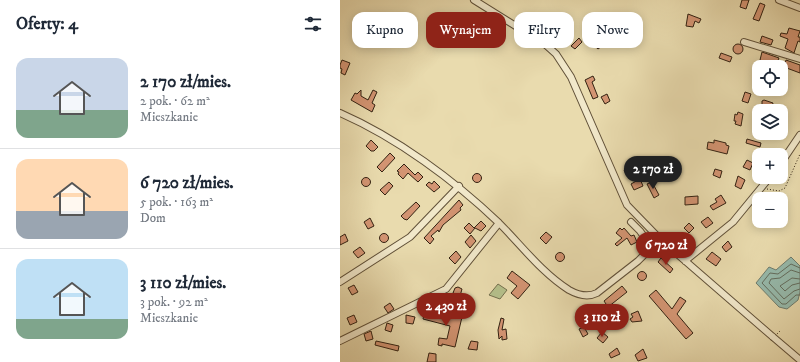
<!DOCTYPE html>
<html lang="pl">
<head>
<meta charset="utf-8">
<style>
  :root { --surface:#fff; --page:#f2f2f3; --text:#1f2937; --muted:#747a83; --line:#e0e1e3; --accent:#8f2418 }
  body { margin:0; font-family:"IM FELL DW Pica",serif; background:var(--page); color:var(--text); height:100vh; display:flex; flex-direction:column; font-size:15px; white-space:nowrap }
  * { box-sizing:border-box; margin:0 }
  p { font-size:13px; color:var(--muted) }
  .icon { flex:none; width:22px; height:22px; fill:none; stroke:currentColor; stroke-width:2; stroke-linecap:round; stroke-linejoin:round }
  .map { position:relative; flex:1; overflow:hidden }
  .panel { display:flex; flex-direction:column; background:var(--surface); width:340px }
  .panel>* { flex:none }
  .guide { position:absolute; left:12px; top:12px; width:380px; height:36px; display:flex; gap:8px }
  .buttons { position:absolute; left:412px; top:60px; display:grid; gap:8px }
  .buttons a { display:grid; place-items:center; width:36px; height:36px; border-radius:8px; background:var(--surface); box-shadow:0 2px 10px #0003; font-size:20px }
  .price { position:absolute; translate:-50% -34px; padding:0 9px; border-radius:14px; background:var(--accent); color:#fff; font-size:13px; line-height:26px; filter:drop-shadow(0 1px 2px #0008) }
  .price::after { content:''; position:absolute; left:50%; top:24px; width:12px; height:9px; margin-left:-6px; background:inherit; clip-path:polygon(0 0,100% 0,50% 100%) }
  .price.selected { background:#222; color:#fff }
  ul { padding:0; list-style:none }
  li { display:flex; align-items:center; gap:12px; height:100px; padding:0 16px }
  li+li { border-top:1px solid var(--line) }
  li span { display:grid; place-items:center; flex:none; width:112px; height:80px; border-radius:12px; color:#555 }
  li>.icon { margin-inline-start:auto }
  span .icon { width:48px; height:48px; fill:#fffc; stroke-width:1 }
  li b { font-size:17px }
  h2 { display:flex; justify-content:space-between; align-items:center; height:48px; padding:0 16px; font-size:17px }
  .pill { padding:0 14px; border-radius:12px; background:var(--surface); box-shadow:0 2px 10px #0003; font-size:14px; line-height:36px }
  .pill.selected { background:var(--accent); color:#fff }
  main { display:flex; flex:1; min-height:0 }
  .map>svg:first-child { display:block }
  .green { fill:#b5c08b; stroke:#74704e }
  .water { fill:#97bbad; stroke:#6f7d6f }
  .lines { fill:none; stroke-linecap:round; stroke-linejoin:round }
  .shore { stroke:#646e5f; stroke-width:1 }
  .building { fill:#d39472; stroke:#322111 }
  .minor-casing { stroke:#605038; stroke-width:8 }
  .path { stroke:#322111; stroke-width:1; stroke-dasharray:1 2; stroke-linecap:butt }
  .minor { stroke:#f1e8ca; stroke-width:6 }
  .minor-bridge-casing { stroke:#605038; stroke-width:8; stroke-linecap:butt }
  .minor-bridge { stroke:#f1e8ca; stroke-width:6 }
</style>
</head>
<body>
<main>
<section class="panel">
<h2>Oferty: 4<svg class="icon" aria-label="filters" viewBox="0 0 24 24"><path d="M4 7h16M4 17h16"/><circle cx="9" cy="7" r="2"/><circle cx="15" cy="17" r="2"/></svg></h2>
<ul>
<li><span style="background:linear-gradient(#c9d6e8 65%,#7fa58c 0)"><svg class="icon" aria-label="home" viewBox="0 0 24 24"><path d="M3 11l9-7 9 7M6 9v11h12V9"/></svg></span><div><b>2 170 zł/mies.</b><p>2 pok. · 62 m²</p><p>Mieszkanie</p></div></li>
<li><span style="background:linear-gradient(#ffd9b3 65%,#9aa5b1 0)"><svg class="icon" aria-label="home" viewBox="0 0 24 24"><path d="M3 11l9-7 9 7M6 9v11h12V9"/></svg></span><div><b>6 720 zł/mies.</b><p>5 pok. · 163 m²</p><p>Dom</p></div></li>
<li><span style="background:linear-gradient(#bfe0f5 75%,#7fa58c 0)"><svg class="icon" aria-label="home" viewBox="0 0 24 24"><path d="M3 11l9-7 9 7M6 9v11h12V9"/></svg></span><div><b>3 110 zł/mies.</b><p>3 pok. · 92 m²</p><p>Mieszkanie</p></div></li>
</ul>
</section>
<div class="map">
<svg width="460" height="362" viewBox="0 0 460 362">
  <rect width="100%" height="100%" fill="#e9dbae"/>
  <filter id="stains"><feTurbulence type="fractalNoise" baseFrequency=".005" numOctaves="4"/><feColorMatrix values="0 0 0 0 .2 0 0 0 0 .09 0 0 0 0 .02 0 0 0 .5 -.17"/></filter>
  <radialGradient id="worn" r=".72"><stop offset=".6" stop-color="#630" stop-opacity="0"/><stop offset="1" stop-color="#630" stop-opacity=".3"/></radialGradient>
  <path class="green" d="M158,284l9,6 -7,9 -11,-4z"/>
  <path class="water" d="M451,257l9,9v26l-2,8 -11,9 -8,-2 -23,-24 13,-16 7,3z"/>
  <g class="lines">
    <path class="shore" d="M460,268l-9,-4 -13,10 -8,-1 -8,10 20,21h4l10,-9h4
      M460,273l-9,-3 -11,8 -9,1 -2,4 15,16 10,-8 6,-2
      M460,279l-8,-1 -12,8 5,5 7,-6 8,-2"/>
  </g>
  <path class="building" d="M402,0h7l-3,9 -6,-2z
    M420,3l5,2 -6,16 -6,-2z
    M348,14l13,5 -2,4 -4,-2 -2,6 -7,-1z
    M449,28l11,3 -2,6h2v5l-2,-1 -4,12 -9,-5 3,-9 -8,-3 1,-3 6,1z
    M254,36l7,7 1,3 -4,3 -9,-8z
    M422,36l11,4 -2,5 -11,-3z
    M239,38l3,4 -7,7 -4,-3z
    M393 49a5 5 0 1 1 10 0a5 5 0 1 1-10 0Z
    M422,52l17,6 -4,9 -15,-7z
    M381,53l11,4 -2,5 -11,-4z
    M2,60l8,3 -5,12 -4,-2 1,-4 -2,-1v-3z
    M446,60l14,5v8l-16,-6z
    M253,76l2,4 -3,2 6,15 -5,2 -8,-19z
    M21,90v6l7,4 5,-10 4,2 -5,11 3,2 -3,7 -21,-12 4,-7 2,1z
    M405,92l6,2 -3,9 -6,-2z
    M267,94l3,7 -5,3 -4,-7z
    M424,100l9,3 -2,8 -9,-3v-7z
    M398,112l5,2 -2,12 -6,-2 1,-3h-2l1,-7 2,1z
    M407,139l14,4 -1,4 -14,-4z
    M31,140l7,7 -4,4h-3l-5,-5z
    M374,140l12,3v2l3,1 -2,8 -20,-5 1,-7 6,1z
    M50,153l5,5 -13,14 -5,-5z
    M407,160l6,3 -3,7 -7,-3z
    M64,164l11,11 3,-3 5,5 -5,5 -10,-9 -5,6 -5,-5 1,-2 -2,-1z
    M293,166l3,7 -9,3 -3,-6z
    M375,169l7,2 -2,7 -7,-3z
    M132.5 178a4.5 4.5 0 1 1 9 0a4.5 4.5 0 1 1-9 0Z
    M398,176l7,4 -4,9 -6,-3z
    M21.5 182a4.5 4.5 0 1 1 9 0a4.5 4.5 0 1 1-9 0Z
    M300,179l3,7 -9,4 -3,-6z
    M94,181l6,6 -6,5 -8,-7 3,-3 3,2z
    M49,182l4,4 -8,9 -5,-5z
    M312,182l7,13 -5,3 -7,-14z
    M381,195l5,8 -13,7 -3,-4 7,-4 -2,-3z
    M358,196v8l-13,1v-8z
    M119,200l4,5 -3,3 1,2 -18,15 -4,7 -1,-2 -7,6 3,3 -4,5 -6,-6z
    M76,202l4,4 -13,14 -3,-1 -3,-3z
    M368,217l5,6 -7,5 -5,-6z
    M30,218l4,8 -6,3 -4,-7z
    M141,221l5,5 -5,5 -6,-3 -5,6 -6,-6 5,-5 5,5z
    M349,223l5,5 -5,5 -5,-5z
    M280,228l2,2 2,-2 7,8 3,-1 3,7 -6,3 -4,-7 -10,8 -2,-2 7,-6 -6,-5z
    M206,232l6,5 -6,7 -6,-6z
    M39.5 238a4.5 4.5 0 1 1 9 0a4.5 4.5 0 1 1-9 0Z
    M5,234l3,7 -8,4v-8z
    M131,235l5,6 -6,7 -5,-6z
    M388,241l4,6 -6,5 -4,-5z
    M20,247l5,6 -7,5 -5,-6z
    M116,251l5,6 -6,7 -6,-6z
    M372,252l9,7 -5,7 -10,-7z
    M215.5 257a4.5 4.5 0 1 1 9 0a4.5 4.5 0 1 1-9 0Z
    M321,258l12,11 -3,4 -12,-11z
    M172,271l18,14 -12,14 -7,-6 6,-7 -10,-8z
    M297.5 276a4.5 4.5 0 1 1 9 0a4.5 4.5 0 1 1-9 0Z
    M14,285l4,7 -6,3 -4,-7z
    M282,286l5,6 -19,15 -4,-6z
    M118,287l4,2 -2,7 -7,-3 2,-5z
    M316,290l16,19 8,-12 6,4 -9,13 16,19 -7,6 -37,-43z
    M50,303l4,6 -6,4 -4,-6z
    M85,311l20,6 1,-3 16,3 -7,30 -13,-3v2l-4,-1 1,-7 8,1 3,-13 -27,-7z
    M298,311l4,10 -10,1 -2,-3 3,-2 -2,-3z
    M14,315l3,7 -7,3 -3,-7z
    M66,315l9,2 -2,7 -7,-1z
    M161,318l3,1 -2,11 4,-1 1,10 -5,1v-4l-3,3 -1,-9z
    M47,323l6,2 -2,7 -6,-2z
    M244,327l4,7 -5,3 -4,-8z
    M31,331l2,8 -7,2 -2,-7z
    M262,332l6,5 -5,6 -6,-5z
    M36,341l23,5 -1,5 -23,-6z
    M131,341l7,1 -1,8 -9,-1z
    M277,348l3,6 -9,4 -2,-4z
    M303,349l4,9 -9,3 -3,-6z
    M89,353l7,1v8h-9z"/>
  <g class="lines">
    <g class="minor-casing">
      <path id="minor" d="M134,0l72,45 10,9 15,23 56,128 33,34 113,98
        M439,0l21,8
        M404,42l56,17
        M0,113c57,25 114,67 159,110 22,22 43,50 70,67 9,5 18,8 28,3l41,-32 22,-22
        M441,163l19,-28
        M291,222l9,9 12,17
        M345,261l48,-39 37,-45
        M0,282l70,-45 49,-51
        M0,341l106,-52 53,-66"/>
    </g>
    <path class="path" d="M427,189l12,2 6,-3 15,-34
      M437,334l4,-4"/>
    <use href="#minor" class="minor"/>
    <g class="minor-bridge-casing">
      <path id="minor-bridge" d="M433,337l27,23"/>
    </g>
    <use href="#minor-bridge" class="minor-bridge"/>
  </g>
  <rect width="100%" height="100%" filter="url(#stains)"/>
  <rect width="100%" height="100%" fill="url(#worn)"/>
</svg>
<div class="buttons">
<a><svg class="icon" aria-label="locate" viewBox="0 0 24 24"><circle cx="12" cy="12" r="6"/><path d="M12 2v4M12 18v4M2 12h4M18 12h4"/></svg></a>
<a><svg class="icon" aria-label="layers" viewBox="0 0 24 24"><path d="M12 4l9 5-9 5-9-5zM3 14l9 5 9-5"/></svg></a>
<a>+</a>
<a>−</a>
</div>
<b class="price selected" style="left:313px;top:190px">2 170 zł</b>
<b class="price" style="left:326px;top:266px">6 720 zł</b>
<b class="price" style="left:106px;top:327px">2 430 zł</b>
<b class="price" style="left:262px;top:338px">3 110 zł</b>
<div class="guide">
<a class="pill">Kupno</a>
<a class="pill selected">Wynajem</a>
<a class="pill">Filtry</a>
<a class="pill">Nowe</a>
</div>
</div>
</main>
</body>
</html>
